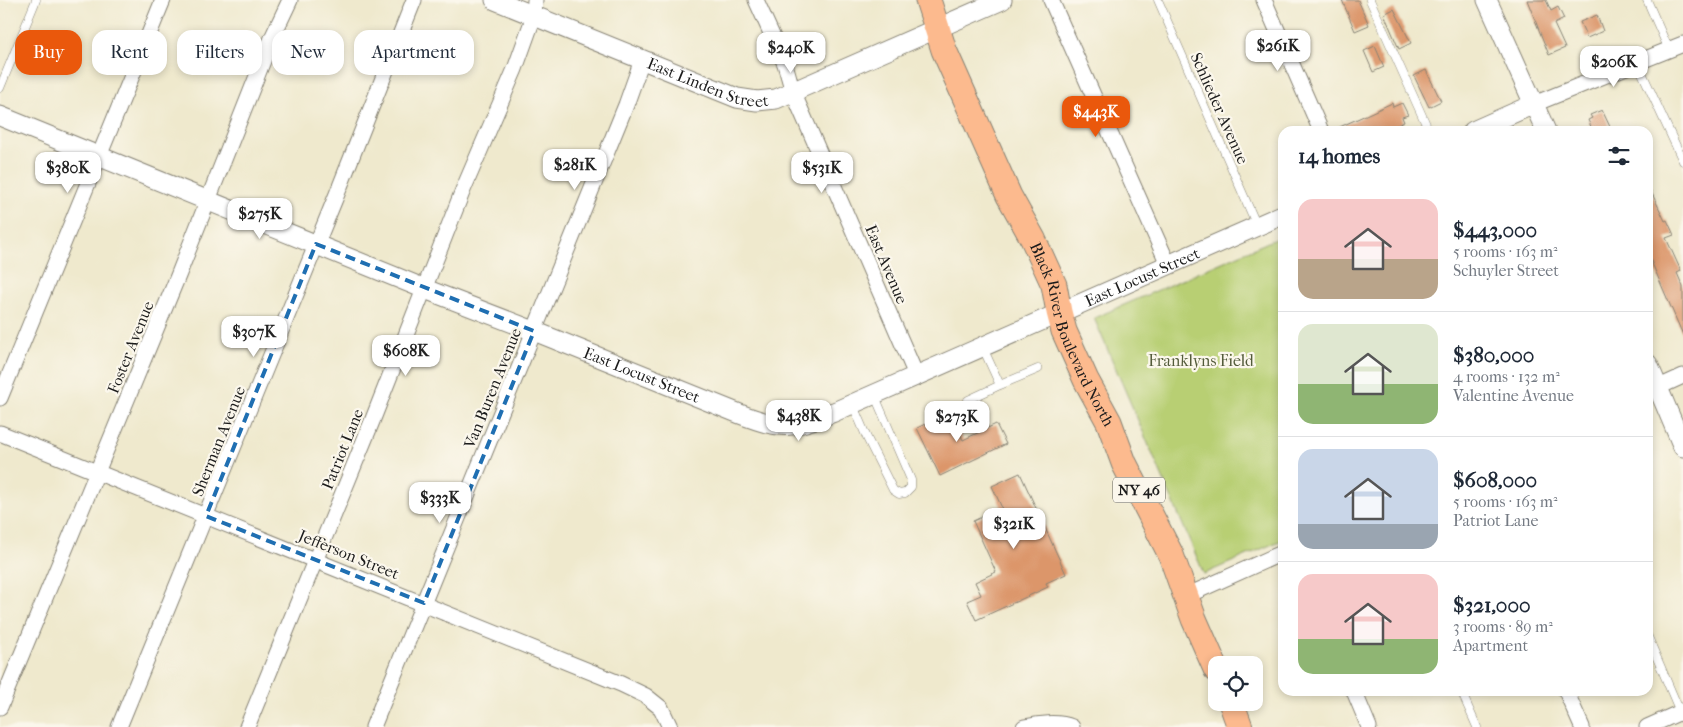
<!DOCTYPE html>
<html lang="en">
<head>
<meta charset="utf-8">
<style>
  :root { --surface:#fff; --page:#f6f6f7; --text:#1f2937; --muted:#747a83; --line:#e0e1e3; --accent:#ea580c }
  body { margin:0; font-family:"IM FELL French Canon",serif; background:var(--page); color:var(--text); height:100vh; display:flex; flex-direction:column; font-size:19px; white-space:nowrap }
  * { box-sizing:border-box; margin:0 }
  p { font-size:16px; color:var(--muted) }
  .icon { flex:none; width:28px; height:28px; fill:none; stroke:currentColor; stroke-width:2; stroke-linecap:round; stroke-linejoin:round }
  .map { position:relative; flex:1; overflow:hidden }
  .drawer { position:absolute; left:1278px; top:126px; width:375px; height:570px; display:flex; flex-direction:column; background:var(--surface); border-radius:15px; box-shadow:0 2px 8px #0003 }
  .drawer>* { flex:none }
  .top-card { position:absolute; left:15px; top:30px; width:475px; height:45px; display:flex; gap:10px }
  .fabs { position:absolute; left:1208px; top:656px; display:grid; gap:10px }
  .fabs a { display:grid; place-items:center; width:55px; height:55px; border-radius:10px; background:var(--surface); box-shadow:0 2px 8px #0003; font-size:25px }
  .price { position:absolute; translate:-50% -42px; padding:0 11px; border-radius:10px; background:#fff; color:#222; font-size:16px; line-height:32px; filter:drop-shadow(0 1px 2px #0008) }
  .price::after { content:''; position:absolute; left:50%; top:30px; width:15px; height:11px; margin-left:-8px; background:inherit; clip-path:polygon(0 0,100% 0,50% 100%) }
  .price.current { background:var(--accent); color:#fff }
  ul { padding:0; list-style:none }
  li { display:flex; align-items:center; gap:15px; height:125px; padding:0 20px }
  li+li { border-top:1px solid var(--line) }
  li span { display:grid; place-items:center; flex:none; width:140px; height:100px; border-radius:15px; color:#555 }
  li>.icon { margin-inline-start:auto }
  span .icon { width:60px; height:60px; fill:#fffc; stroke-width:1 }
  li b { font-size:21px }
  h2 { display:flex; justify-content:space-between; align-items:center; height:60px; padding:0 20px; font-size:21px }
  .tag { padding:0 18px; border-radius:15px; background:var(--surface); box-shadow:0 2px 8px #0003; font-size:18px; line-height:45px }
  .tag.current { background:var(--accent); color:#fff }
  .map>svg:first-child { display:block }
  .green { fill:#b8cf73; stroke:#6a7648 }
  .building { fill:#dc966a }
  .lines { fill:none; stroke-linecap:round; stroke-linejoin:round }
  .service-casing { stroke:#868274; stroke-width:9 }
  .minor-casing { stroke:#868274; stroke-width:17 }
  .tertiary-casing { stroke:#868274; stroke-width:21 }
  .primary-casing { stroke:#868274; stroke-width:27 }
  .service { stroke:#fff; stroke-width:8 }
  .minor { stroke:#fff; stroke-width:15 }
  .tertiary { stroke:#fff; stroke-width:19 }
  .primary { stroke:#fcba8e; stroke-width:25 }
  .marked { fill:none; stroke:#1f6fb2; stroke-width:4; stroke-dasharray:10 6; stroke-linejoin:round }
  .labels { text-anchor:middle; stroke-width:4.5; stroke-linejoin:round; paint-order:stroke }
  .shield { fill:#fbf7ec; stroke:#5f5e5a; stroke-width:1 }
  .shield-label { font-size:15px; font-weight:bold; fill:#1c1c1c }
  .street-label { font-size:16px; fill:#1c1c1c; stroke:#fbf7ec }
  .park-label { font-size:16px; fill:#535b3a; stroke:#fbf7ec }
</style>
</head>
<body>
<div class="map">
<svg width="1683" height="727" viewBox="0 0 1683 727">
  <rect width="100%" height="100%" fill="#fbf7ec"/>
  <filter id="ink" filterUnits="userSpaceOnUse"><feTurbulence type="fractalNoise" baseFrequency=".02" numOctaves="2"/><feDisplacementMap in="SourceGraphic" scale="10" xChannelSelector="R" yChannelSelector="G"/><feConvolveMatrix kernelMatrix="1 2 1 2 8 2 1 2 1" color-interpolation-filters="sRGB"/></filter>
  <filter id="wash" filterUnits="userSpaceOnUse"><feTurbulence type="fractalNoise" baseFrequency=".0096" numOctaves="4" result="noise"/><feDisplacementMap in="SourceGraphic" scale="20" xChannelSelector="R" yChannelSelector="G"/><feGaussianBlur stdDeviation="1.12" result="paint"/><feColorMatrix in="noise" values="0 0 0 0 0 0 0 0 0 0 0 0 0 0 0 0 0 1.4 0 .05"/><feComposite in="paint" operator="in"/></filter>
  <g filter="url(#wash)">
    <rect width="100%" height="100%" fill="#efe9cd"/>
    <path class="green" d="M1282,236v304l-78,34 -110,-256z"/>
    <g id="blocks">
      <path class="building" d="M1342,0h16l11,25 -14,6z
        M1527,0h19l5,11 7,-4 6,12 -10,5 11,24 -16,7z
        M1394,9l17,34 -12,6 -15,-35z
        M1597,15l6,16 -16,7 -7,-16z
        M1375,46l9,21 -11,5 -9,-21z
        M1426,70l15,31 -12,6 -15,-31z
        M1392,103l1,4 9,-4 6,12 -6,2 2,5 -19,9h-54z
        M1602,110l10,21h-19l-5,-11 4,-2 -2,-3z
        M1648,185l17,36 2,-1 7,15 -8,3 15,33 -4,2 6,14v48l-35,-81z
        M950,412l13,28 33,-16 10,20 -66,32 -23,-48z
        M1020,473l46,101 -20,9 2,4 -72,33 -9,-19 14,-6 -6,-13 21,-10 -23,-51 29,-13 -10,-22z"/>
    </g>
  </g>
  <g filter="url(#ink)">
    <use href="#blocks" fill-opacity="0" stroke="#868274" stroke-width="1"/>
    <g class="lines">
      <g class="service-casing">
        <path id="service" d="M1158,0l99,226
          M1370,0l59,131
          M1647,0l22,50
          M1637,62l46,99
          M0,88l36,-88
          M983,348l17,37 38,-16
          M968,400l32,-15
          M852,403l15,35 26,52 6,4 6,-1 6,-6v-7l-37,-86
          M1648,637l35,82
          M1461,691l16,36"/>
      </g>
      <g class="minor-casing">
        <path id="minor" d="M756,0l29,64 8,28 123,283
          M1051,0l117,264
          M1264,0l57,131
          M1534,104l149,-60
          M1648,392l35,-16
          M0,398l163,-398
          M0,433l621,251 25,12 15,12 9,19
          M1186,596l96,-43
          M1354,691l15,36
          M1566,691l16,36
          M0,707l178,-431 94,-238 18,-38
          M119,727l218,-533 77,-194
          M247,727l124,-303 92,-234 52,-121 19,-53 1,-16
          M373,727l253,-622 16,-45
          M1024,727c15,-3 34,-6 48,0
          M1647,727l36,-16"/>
      </g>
      <g class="tertiary-casing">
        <g id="tertiary">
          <path id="s1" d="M495,0l242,98 20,3 19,-2 226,-99"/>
          <path d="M1487,0l59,131"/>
          <path id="s2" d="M0,116l425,173 109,42 206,83c44,17 51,14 94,-2l448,-197"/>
          <path d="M1473,131l61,-27"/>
          <path d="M1648,364l35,83"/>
        </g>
      </g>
      <g class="primary-casing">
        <g id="primary">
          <path id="s3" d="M928,0l16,50 65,146 24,43 21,46 5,27 5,19 22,49 23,42 15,41 47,92 23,64 22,50"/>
          <path d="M1231,702l9,25"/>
        </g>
      </g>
      <use href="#service" class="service"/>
      <use href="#minor" class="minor"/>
      <use href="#tertiary" class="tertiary"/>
      <use href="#primary" class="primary"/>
    </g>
  </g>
  <path class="marked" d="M316,244l218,87 -110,272 -218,-87z"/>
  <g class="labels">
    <rect class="shield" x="1113" y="477.5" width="52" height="25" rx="4"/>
    <g class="shield-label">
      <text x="1139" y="495">NY 46</text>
    </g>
    <g class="street-label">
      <text dy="6" stroke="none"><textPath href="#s1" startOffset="229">East Linden Street</textPath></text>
      <text transform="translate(1220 108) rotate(66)" y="6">Schlieder Avenue</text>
      <text transform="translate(887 264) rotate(67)" y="6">East Avenue</text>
      <text dy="6" stroke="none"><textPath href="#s2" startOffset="1232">East Locust Street</textPath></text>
      <text dy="6" stroke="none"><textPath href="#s3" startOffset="365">Black River Boulevard North</textPath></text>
      <text transform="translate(130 347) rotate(-68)" y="6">Foster Avenue</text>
      <text dy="6" stroke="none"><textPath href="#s2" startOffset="692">East Locust Street</textPath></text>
      <text transform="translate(492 388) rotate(-68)" y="6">Van Buren Avenue</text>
      <text transform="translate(218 441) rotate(-68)" y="6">Sherman Avenue</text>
      <text transform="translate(342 449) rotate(-68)" y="6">Patriot Lane</text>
      <text transform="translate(349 554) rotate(22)" y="6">Jefferson Street</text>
    </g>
    <g class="park-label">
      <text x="1201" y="366">Franklyns Field</text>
    </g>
  </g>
</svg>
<div class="fabs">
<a><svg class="icon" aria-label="locate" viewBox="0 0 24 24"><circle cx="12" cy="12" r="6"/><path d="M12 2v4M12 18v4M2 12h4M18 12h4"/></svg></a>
</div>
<b class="price" style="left:1278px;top:72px">$261K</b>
<b class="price" style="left:791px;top:74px">$240K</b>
<b class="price" style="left:1614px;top:88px">$206K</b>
<b class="price current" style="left:1096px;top:138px">$443K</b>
<b class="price" style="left:575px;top:191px">$281K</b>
<b class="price" style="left:68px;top:194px">$380K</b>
<b class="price" style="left:822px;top:194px">$531K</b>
<b class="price" style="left:260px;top:240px">$275K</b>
<b class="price" style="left:254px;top:358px">$307K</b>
<b class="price" style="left:406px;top:377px">$608K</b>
<b class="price" style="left:799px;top:442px">$438K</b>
<b class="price" style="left:957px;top:443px">$273K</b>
<b class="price" style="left:440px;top:524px">$333K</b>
<b class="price" style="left:1014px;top:550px">$321K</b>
<div class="top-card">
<a class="tag current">Buy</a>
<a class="tag">Rent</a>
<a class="tag">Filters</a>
<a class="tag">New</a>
<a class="tag">Apartment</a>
</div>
<section class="drawer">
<h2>14 homes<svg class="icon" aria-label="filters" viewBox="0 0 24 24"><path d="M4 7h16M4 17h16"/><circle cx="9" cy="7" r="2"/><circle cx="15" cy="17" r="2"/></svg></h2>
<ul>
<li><span style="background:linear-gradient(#f6c9c9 60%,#b9a48a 0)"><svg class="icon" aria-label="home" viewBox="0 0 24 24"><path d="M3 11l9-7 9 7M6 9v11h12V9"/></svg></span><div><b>$443,000</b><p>5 rooms · 163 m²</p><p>Schuyler Street</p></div></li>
<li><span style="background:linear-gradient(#dfe7d0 60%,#8fb573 0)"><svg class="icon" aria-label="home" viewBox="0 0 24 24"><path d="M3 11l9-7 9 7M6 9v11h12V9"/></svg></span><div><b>$380,000</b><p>4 rooms · 132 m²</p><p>Valentine Avenue</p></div></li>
<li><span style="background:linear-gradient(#c9d6e8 75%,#9aa5b1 0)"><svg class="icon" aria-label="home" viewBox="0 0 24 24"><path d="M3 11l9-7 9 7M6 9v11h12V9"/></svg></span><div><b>$608,000</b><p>5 rooms · 163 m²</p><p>Patriot Lane</p></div></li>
<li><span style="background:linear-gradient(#f6c9c9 65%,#8fb573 0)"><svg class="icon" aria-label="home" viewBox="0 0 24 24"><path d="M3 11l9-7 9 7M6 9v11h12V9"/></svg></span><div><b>$321,000</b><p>3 rooms · 89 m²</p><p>Apartment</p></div></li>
</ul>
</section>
</div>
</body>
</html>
